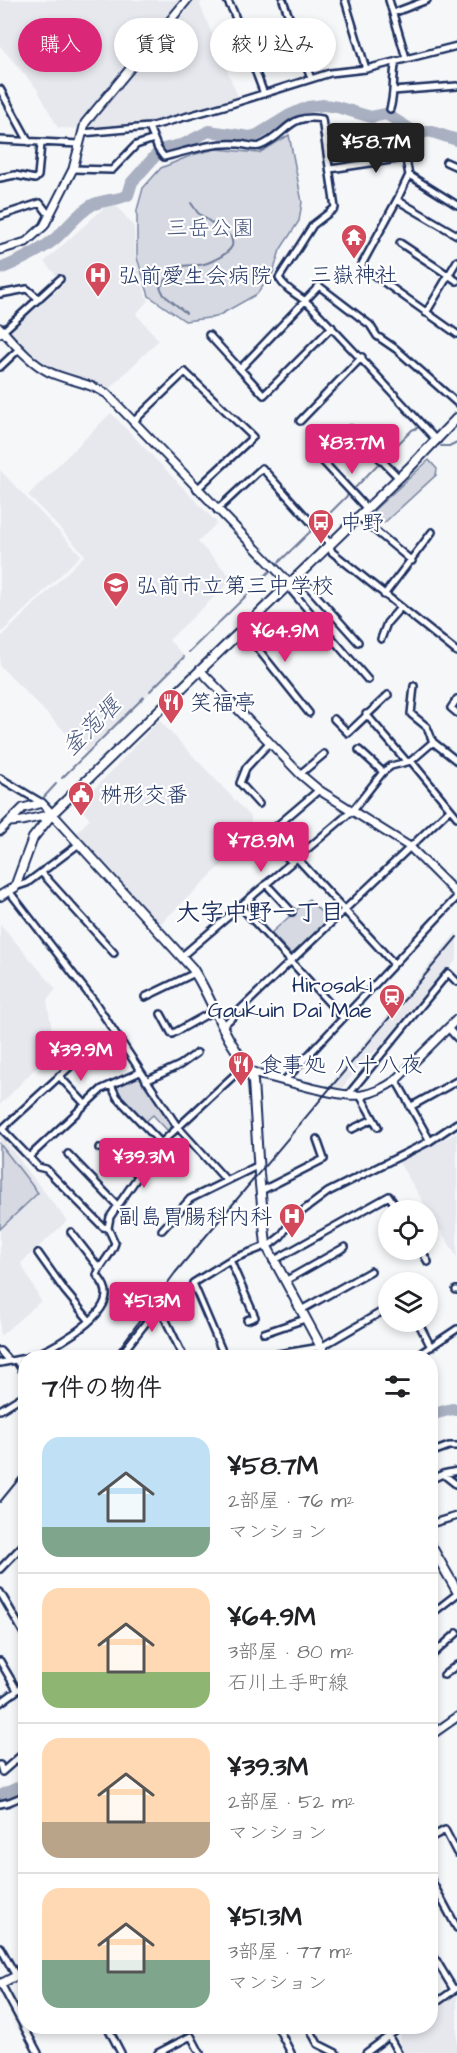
<!DOCTYPE html>
<html lang="ja">
<head>
<meta charset="utf-8">
<style>
  :root { --surface:#fff; --page:#f2f2f2; --text:#202124; --muted:#757577; --line:#e0e0e0; --accent:#db2777 }
  body { margin:0; font-family:"Architects Daughter","Klee One",sans-serif; background:var(--page); color:var(--text); height:100vh; display:flex; flex-direction:column; font-size:22px; white-space:nowrap }
  * { box-sizing:border-box; margin:0 }
  p { font-size:20px; color:var(--muted) }
  .icon { flex:none; width:33px; height:33px; fill:none; stroke:currentColor; stroke-width:2; stroke-linecap:round; stroke-linejoin:round }
  .map { position:relative; flex:1; overflow:hidden }
  .panel { position:absolute; left:18px; top:1350px; width:420px; height:684px; display:flex; flex-direction:column; background:var(--surface); border-radius:24px; box-shadow:0 3px 9px #0003 }
  .panel>* { flex:none }
  .top-card { position:absolute; left:18px; top:18px; width:422px; height:54px; display:flex; gap:12px }
  .controls { position:absolute; left:378px; top:1200px; display:grid; gap:12px }
  .controls a { display:grid; place-items:center; width:60px; height:60px; border-radius:50%; background:var(--surface); box-shadow:0 3px 9px #0003; font-size:30px }
  .price { position:absolute; translate:-50% -51px; padding:0 14px; border-radius:6px; background:var(--accent); color:#fff; font-size:20px; line-height:39px; filter:drop-shadow(0 2px 3px #0008) }
  .price::after { content:''; position:absolute; left:50%; top:36px; width:18px; height:14px; margin-left:-9px; background:inherit; clip-path:polygon(0 0,100% 0,50% 100%) }
  .price.current { background:#222; color:#fff }
  ul { padding:0; list-style:none }
  li { display:flex; align-items:center; gap:18px; height:150px; padding:0 24px }
  li+li { border-top:2px solid var(--line) }
  li span { display:grid; place-items:center; flex:none; width:168px; height:120px; border-radius:18px; color:#555 }
  li>.icon { margin-inline-start:auto }
  span .icon { width:72px; height:72px; fill:#fffc; stroke-width:1 }
  li b { font-size:26px }
  h2 { display:flex; justify-content:space-between; align-items:center; height:72px; padding:0 24px; font-size:26px }
  .pill { padding:0 21px; border-radius:27px; background:var(--surface); box-shadow:0 3px 9px #0003; font-size:21px; line-height:54px }
  .pill.current { background:var(--accent); color:#fff }
  .map>svg:first-child { display:block }
  .built { fill:#e6e8ee }
  .green { fill:#d6d9e2; stroke:#7884a0; stroke-width:1.5 }
  .lines { fill:none; stroke-linecap:round; stroke-linejoin:round }
  .stream { stroke:#707c99; stroke-width:2 }
  .river { stroke:#a9b0c1; stroke-width:12 }
  .minor-casing { stroke:#1b2f5e; stroke-width:10 }
  .tertiary-casing { stroke:#1b2f5e; stroke-width:11 }
  .secondary-casing { stroke:#1b2f5e; stroke-width:12 }
  .minor { stroke:#fff; stroke-width:5 }
  .tertiary { stroke:#fff; stroke-width:7 }
  .secondary { stroke:#fff; stroke-width:8 }
  .rail { stroke:#1b2f5e; stroke-width:2 }
  .labels { text-anchor:middle; stroke-width:4.5; stroke-linejoin:round; paint-order:stroke }
  .park-label { font-size:22px; fill:#4a5a7f; stroke:#fff }
  .poi-label { font-size:22px; fill:#1b2f5e; stroke:#fff; text-anchor:start }
  .water-label { font-size:24px; font-style:italic; fill:#4d5c81; stroke:#fff }
  .neighbourhood-label { font-size:24px; font-weight:bold; fill:#1b2f5e; stroke:#fff }
</style>
</head>
<body>
<div class="map">
<svg width="457" height="2053" viewBox="0 0 457 2053">
  <rect width="100%" height="100%" fill="#f6f7f9"/>
  <filter id="ink" filterUnits="userSpaceOnUse"><feTurbulence type="fractalNoise" baseFrequency=".0167" numOctaves="2"/><feDisplacementMap in="SourceGraphic" scale="12" xChannelSelector="R" yChannelSelector="G"/><feConvolveMatrix kernelMatrix="1 2 1 2 8 2 1 2 1" color-interpolation-filters="sRGB"/></filter>
  <g filter="url(#ink)">
    <path class="built" d="M0,0h202l-2,5 38,92 -89,27 -54,5 -37,-1 -21,-39 -37,-43z
      M107,205l10,1 17,21 1,28 11,41 3,4 -13,14 23,26 -52,51 -19,-11 -37,-11 -19,-12 -23,-25 55,-48 -20,-22z
      M111,413l106,110 -19,19 35,37 -64,61 17,18 -99,96 -87,-88v-28l85,-83 -57,-60z
      M0,470l81,85 -81,79z
      M159,720l92,97 -1,21 -90,86 -83,-92 13,-13 -13,-14 30,-29z
      M0,924l56,65 -9,11 8,48 -55,57z
      M457,932v27l-74,89 -3,-1 -12,10 -28,33 -12,-3z
      M457,1133v124l-59,-96z
      M0,1135l67,86 -46,42 20,38 -41,35z
      M457,1994v59h-53l-5,-9 2,-10 10,-7 19,-1 1,-13z"/>
    <path class="green" d="M289,135l13,67 -3,19 -19,29 -7,23 -16,21 -41,23 -31,4 -36,-25 -12,-38v-48l6,-22 18,-20 31,-13 24,-6 43,4z
      M429,460l8,9 -1,6 -52,48 -11,-12z
      M309,899l20,22 -35,32h-4l-19,-20z
      M137,1076l4,1 30,46v5l-4,2 -14,-15 -9,8 -26,-28 -2,-5 1,-3z
      M0,1144l38,49 -38,36z"/>
    <g class="lines">
      <path class="stream" d="M186,313l-22,-18 -4,-8c6,-7 11,-15 20,-20 7,-3 12,-1 19,-2 9,-1 29,-10 33,-19 1,-3 0,-6 -1,-9l-33,-24 -7,-10
        M441,446h8l8,-4
        M383,459l29,-29 7,-3 12,12
        M353,490l27,-28
        M317,526l32,-32
        M277,564l36,-35
        M256,585l13,-13
        M189,652l63,-62
        M150,691l34,-34
        M62,778l82,-81
        M44,797l12,-13"/>
      <path class="river" d="M163,149l21,-5 25,-13 41,6 7,-2 31,-19 20,-9 16,-2 13,2 34,10 15,-3 32,20 11,-3 28,9
        M0,269c17,-7 44,-20 57,-32 12,-11 21,-24 35,-32 12,-6 24,-4 36,-10l4,-13 25,-28
        M430,1415l22,-6 5,1
        M0,1796l26,-12"/>
      <g class="minor-casing">
        <path id="minor" d="M227,0l6,11 31,83
          M283,0l28,79
          M345,0l21,69
          M389,0l17,58
          M393,13l34,-13
          M0,89l29,53
          M393,91l64,-5
          M390,109c5,-16 2,-32 6,-48
          M149,127l9,22 6,8c24,-6 48,-15 74,-13 7,0 16,4 22,2 28,-12 28,-33 62,-27l13,89 -22,17 -34,53c7,13 24,19 34,30 42,44 83,88 124,133
          M82,133l67,-6 82,-23 99,-31 36,-4 91,-23
          M0,140l79,4
          M326,140l71,-6 7,16 5,25 -12,25
          M446,162l11,5
          M73,169l39,1 24,-25 18,-6
          M330,169l67,-10 6,-9
          M409,175l48,30
          M0,178l15,-3 20,4 3,-3 3,-32
          M0,216l40,-13 10,13
          M457,235l-60,-35 -36,66 96,68
          M400,243l57,38
          M0,294l27,-5 12,10
          M426,313l31,-52
          M0,334l60,-55
          M209,335l31,34 79,-83 51,39 7,11 19,13 61,54
          M0,367l19,-18
          M240,369l24,26 68,-68
          M300,421l62,-64
          M133,422l52,-50 68,65 -56,52
          M351,429l48,49
          M319,457l48,52
          M217,510l45,-42 65,72 5,12 125,100
          M359,517l53,44
          M298,575l60,67
          M289,583l2,7 77,90
          M384,595l48,-63
          M242,629l67,84
          M381,639l6,-16 14,-16
          M457,699l-6,9 6,5
          M366,714l41,48
          M334,719l14,14 40,-38
          M433,742l24,19
          M359,750l24,22
          M411,761l46,56
          M300,774l24,-20
          M0,778l42,25
          M259,804l-19,-21 6,-15 23,-25
          M265,836l54,-46
          M271,837l20,25
          M296,857l97,106
          M42,873l72,80
          M266,884l26,28
          M15,887l12,-4 52,-39
          M9,891l85,110 83,125 49,54
          M240,906l103,112
          M182,956l171,-146 30,-38 8,-6 20,-5 22,-19 -6,-15 -16,-13 3,-28
          M145,997l50,-24
          M161,1014l11,20 43,-24
          M223,1026l227,-217
          M448,1028l9,10
          M59,1076l26,28
          M285,1080l172,-183
          M396,1080l34,61
          M146,1081l34,-16 17,-12
          M111,1085l6,12 44,46
          M348,1095l100,-122 9,9
          M360,1095l18,32
          M410,1107l47,-26
          M352,1129l21,-10
          M99,1148l5,1 5,-2 4,2 26,27
          M68,1154l50,52
          M29,1157l-27,-28 72,-66
          M261,1191l63,-32 -7,-20
          M108,1228l-5,-1 -57,-58 -8,-2 -9,-10 73,-68 38,-17
          M162,1230l28,-31 69,-34
          M71,1232l28,36
          M421,1250l7,12
          M38,1253l27,38 24,29
          M230,1260l25,57 -8,3
          M273,1261l116,-65 9,14
          M285,1281l60,-34
          M456,1290h1
          M301,1310l70,-39
          M418,1322l13,25
          M264,1333l41,-14
          M0,1351l9,10
          M26,1358c23,-7 77,-37 80,-62 1,-9 -5,-15 -9,-21 4,-12 14,-19 18,-32l-7,-15 2,-11 51,-74 81,-75 6,1
          M126,1358l-3,-6 36,-46 25,52
          M225,1358l-32,-75 37,-23 41,-16 10,-8 12,-18 35,-26 102,-51 27,-18
          M254,1358l67,-11 67,-39
          M410,1358l11,-5 36,-24
          M16,1360l10,16
          M0,1363l26,-5
          M0,1410l26,-16
          M430,1453l19,-7h8
          M443,1474l14,11
          M430,1480l13,-6 14,-3
          M430,1524l27,-8
          M0,1569l26,-27
          M0,1592l26,45
          M430,1615l27,-21
          M430,1657l27,-24
          M0,1661l17,29
          M444,1675l13,-10
          M0,1703l26,-19
          M0,1765l2,7 24,-21
          M0,1804l9,-2 17,-7
          M430,1838l15,-8 12,23
          M430,1878l27,50
          M0,1947l16,29
          M430,1950l24,40
          M0,1982l38,71
          M430,2007l27,-19
          M107,2026l14,27
          M277,2026l14,27
          M308,2026l10,18 18,9
          M383,2026l15,27
          M158,2053l33,-17 9,17
          M366,2053l36,-27"/>
      </g>
      <g class="tertiary-casing">
        <path id="tertiary" d="M0,250l26,-8 18,-16 29,-57 12,-46 102,-123
          M0,328c15,16 29,34 49,44 19,9 40,10 58,22l182,189
          M200,670l100,104 19,16 91,57 47,47
          M10,822l12,-1 30,-7
          M0,831l23,-23 19,-5 10,11
          M249,1070l11,5c26,5 78,23 102,20 12,-2 24,-8 34,-15l61,-61
          M430,1736l27,-19
          M0,1984l26,-13"/>
      </g>
      <g class="secondary-casing">
        <path id="secondary" d="M52,814l140,154c15,22 24,48 37,71 8,14 19,27 24,42l6,93 7,71 61,113
          M0,896l15,-9 18,-49 19,-24 359,-348 46,-48
          M430,1544l27,47"/>
      </g>
      <use href="#minor" class="minor"/>
      <use href="#tertiary" class="tertiary"/>
      <use href="#secondary" class="secondary"/>
      <path class="rail" d="M112,1358l63,-85 282,-336
        M0,1502l26,-32"/>
    </g>
  </g>
  <defs>
    <g id="temple-pin" transform="scale(1.35)"><path d="M0 17L-7.5 6A9.5 9.5 0 1 1 7.5 6Z" fill="#d1495b" stroke="#fff"/><path d="M0-6L5-2H3V0L6.5 2.5H4V6H1.5V3h-3V6H-4V2.5H-6.5L-3 0V-2H-5Z" fill="#fff"/></g>
    <g id="hospital-pin" transform="scale(1.35)"><path d="M0 17L-7.5 6A9.5 9.5 0 1 1 7.5 6Z" fill="#d1495b" stroke="#fff"/><path d="M-5-5h3v3.5h4V-5h3V5h-3V1.5h-4V5h-3Z" fill="#fff"/></g>
    <g id="bus-pin" transform="scale(1.35)"><path d="M0 17L-7.5 6A9.5 9.5 0 1 1 7.5 6Z" fill="#d1495b" stroke="#fff"/><path d="M-5-6H5V4H4V6H2V4H-2V6H-4V4H-5ZM-3.5-4V0h7V-4ZM-3.5 1.2v1.5H-2V1.2ZM2 1.2v1.5H3.5V1.2Z" fill="#fff"/></g>
    <g id="school-pin" transform="scale(1.35)"><path d="M0 17L-7.5 6A9.5 9.5 0 1 1 7.5 6Z" fill="#d1495b" stroke="#fff"/><path d="M0-5L7-2L0 1L-7-2ZM-4 1L0 2.5L4 1V4Q0 6-4 4Z" fill="#fff"/></g>
    <g id="restaurant-pin" transform="scale(1.35)"><path d="M0 17L-7.5 6A9.5 9.5 0 1 1 7.5 6Z" fill="#d1495b" stroke="#fff"/><path d="M-5-6h1v4h1v-4h1v4h1v-4h1v5L-1.5 .5V6h-2V.5L-5-1ZM5-6V6H3V1.5H1.5Q1.5-4 5-6Z" fill="#fff"/></g>
    <g id="civic-pin" transform="scale(1.35)"><path d="M0 17L-7.5 6A9.5 9.5 0 1 1 7.5 6Z" fill="#d1495b" stroke="#fff"/><path d="M-.6-6.5H3V-4.5H.6V-3L4-1V1h2V6H-6V1h2V-1L-.6-3ZM-1.2 2.5V6h2.4V2.5Z" fill="#fff"/></g>
    <g id="station-pin" transform="scale(1.35)"><path d="M0 17L-7.5 6A9.5 9.5 0 1 1 7.5 6Z" fill="#d1495b" stroke="#fff"/><path d="M-3-6H3Q5-6 5-4V2Q5 4 3 4L4.5 6H3L1.5 4h-3L-3 6H-4.5L-3 4Q-5 4-5 2V-4Q-5-6-3-6ZM-3.5-4v3h7v-3ZM-3.5 1v1.5H-2V1ZM2 1v1.5H3.5V1Z" fill="#fff"/></g>
  </defs>
  <g fill-rule="evenodd">
    <use href="#temple-pin" x="354" y="237"/>
    <use href="#hospital-pin" x="98" y="275"/>
    <use href="#bus-pin" x="321" y="522"/>
    <use href="#school-pin" x="116" y="585"/>
    <use href="#restaurant-pin" x="171" y="702"/>
    <use href="#civic-pin" x="81" y="794"/>
    <use href="#station-pin" x="392" y="997"/>
    <use href="#restaurant-pin" x="241" y="1064"/>
    <use href="#hospital-pin" x="292" y="1216"/>
  </g>
  <g class="labels">
    <g class="park-label">
      <text x="210" y="235">三岳公園</text>
    </g>
    <g class="poi-label">
      <text x="354" y="282" text-anchor="middle">三嶽神社</text>
      <text x="118" y="283">弘前愛生会病院</text>
      <text x="340" y="530">中野</text>
      <text x="136" y="593">弘前市立第三中学校</text>
      <text x="190" y="710">笑福亭</text>
      <text x="100" y="802">桝形交番</text>
      <text x="372" y="992" text-anchor="end">Hirosaki<tspan x="372" dy="25">Gaukuin Dai Mae</tspan></text>
      <text x="260" y="1072">食事処 八十八夜</text>
      <text x="272" y="1224" text-anchor="end">副島胃腸科内科</text>
    </g>
    <g class="water-label">
      <text transform="translate(91 726) rotate(-45)" y="8">釜萢堰</text>
    </g>
    <g class="neighbourhood-label">
      <text x="260" y="920">大字中野一丁目</text>
    </g>
  </g>
</svg>
<div class="controls">
<a><svg class="icon" aria-label="locate" viewBox="0 0 24 24"><circle cx="12" cy="12" r="6"/><path d="M12 2v4M12 18v4M2 12h4M18 12h4"/></svg></a>
<a><svg class="icon" aria-label="layers" viewBox="0 0 24 24"><path d="M12 4l9 5-9 5-9-5zM3 14l9 5 9-5"/></svg></a>
</div>
<b class="price current" style="left:376px;top:174px">¥58.7M</b>
<b class="price" style="left:352px;top:475px">¥83.7M</b>
<b class="price" style="left:285px;top:663px">¥64.9M</b>
<b class="price" style="left:261px;top:873px">¥78.9M</b>
<b class="price" style="left:81px;top:1082px">¥39.9M</b>
<b class="price" style="left:144px;top:1189px">¥39.3M</b>
<b class="price" style="left:152px;top:1333px">¥51.3M</b>
<div class="top-card">
<a class="pill current">購入</a>
<a class="pill">賃貸</a>
<a class="pill">絞り込み</a>
</div>
<section class="panel">
<h2>7件の物件<svg class="icon" aria-label="filters" viewBox="0 0 24 24"><path d="M4 7h16M4 17h16"/><circle cx="9" cy="7" r="2"/><circle cx="15" cy="17" r="2"/></svg></h2>
<ul>
<li><span style="background:linear-gradient(#bfe0f5 75%,#7fa58c 0)"><svg class="icon" aria-label="home" viewBox="0 0 24 24"><path d="M3 11l9-7 9 7M6 9v11h12V9"/></svg></span><div><b>¥58.7M</b><p>2部屋 · 76 m²</p><p>マンション</p></div></li>
<li><span style="background:linear-gradient(#ffd9b3 70%,#8fb573 0)"><svg class="icon" aria-label="home" viewBox="0 0 24 24"><path d="M3 11l9-7 9 7M6 9v11h12V9"/></svg></span><div><b>¥64.9M</b><p>3部屋 · 80 m²</p><p>石川土手町線</p></div></li>
<li><span style="background:linear-gradient(#ffd9b3 70%,#b9a48a 0)"><svg class="icon" aria-label="home" viewBox="0 0 24 24"><path d="M3 11l9-7 9 7M6 9v11h12V9"/></svg></span><div><b>¥39.3M</b><p>2部屋 · 52 m²</p><p>マンション</p></div></li>
<li><span style="background:linear-gradient(#ffd9b3 60%,#7fa58c 0)"><svg class="icon" aria-label="home" viewBox="0 0 24 24"><path d="M3 11l9-7 9 7M6 9v11h12V9"/></svg></span><div><b>¥51.3M</b><p>3部屋 · 77 m²</p><p>マンション</p></div></li>
</ul>
</section>
</div>
</body>
</html>
